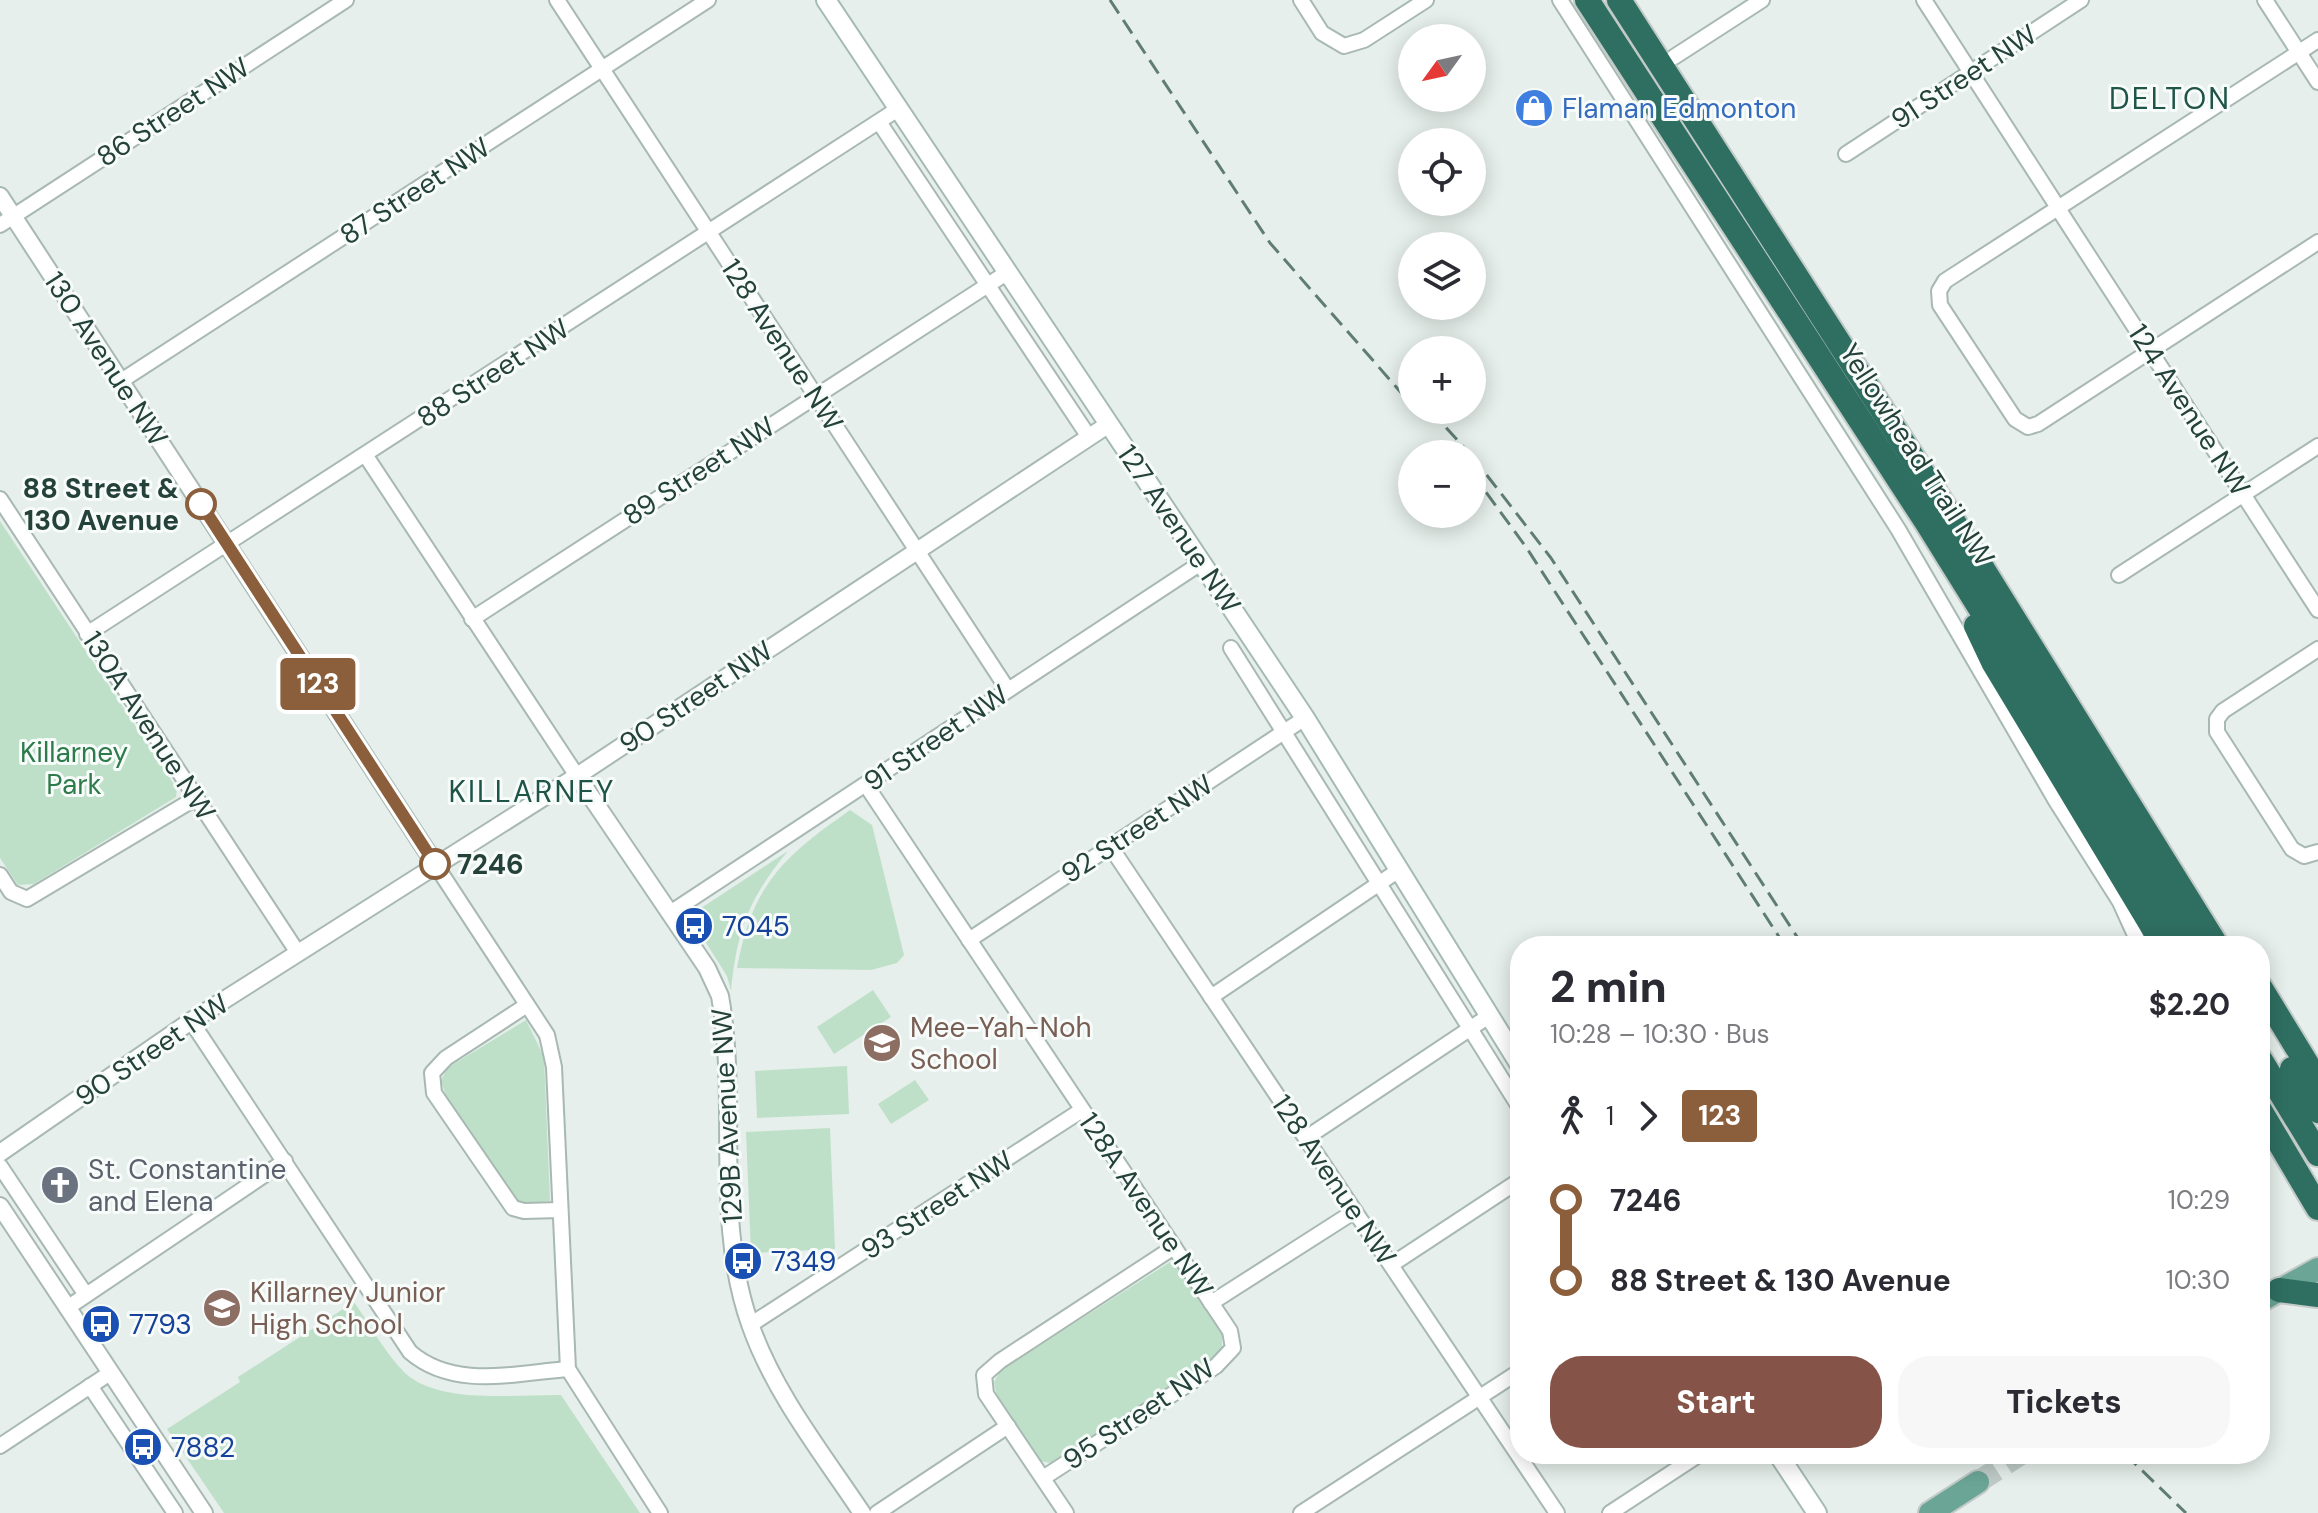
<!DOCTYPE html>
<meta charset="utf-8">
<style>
body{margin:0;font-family:"DM Sans",sans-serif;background:#f7f7f7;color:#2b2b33;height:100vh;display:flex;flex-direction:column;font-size:30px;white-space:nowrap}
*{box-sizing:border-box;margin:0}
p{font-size:26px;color:#7c7c81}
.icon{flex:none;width:44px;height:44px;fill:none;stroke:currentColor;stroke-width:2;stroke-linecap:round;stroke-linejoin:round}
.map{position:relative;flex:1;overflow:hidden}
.drawer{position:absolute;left:1510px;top:936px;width:760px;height:528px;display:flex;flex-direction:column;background:#fff;border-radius:32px;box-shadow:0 4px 20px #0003}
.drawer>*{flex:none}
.badge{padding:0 16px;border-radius:6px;font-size:28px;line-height:52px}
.needle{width:52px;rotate:237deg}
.controls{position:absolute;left:1398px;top:24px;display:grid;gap:16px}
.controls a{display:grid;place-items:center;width:88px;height:88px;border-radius:50%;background:#fff;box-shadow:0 4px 20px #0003;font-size:40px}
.map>.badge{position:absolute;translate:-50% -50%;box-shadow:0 0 0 4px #fff}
.legs{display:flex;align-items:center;gap:12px;height:88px;padding:0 40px;font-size:26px}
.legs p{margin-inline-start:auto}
.headline{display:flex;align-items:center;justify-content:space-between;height:136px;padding:0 40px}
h1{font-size:44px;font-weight:800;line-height:60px}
.action{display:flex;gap:16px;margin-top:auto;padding:16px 40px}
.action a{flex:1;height:92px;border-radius:32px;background:#855347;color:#fff;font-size:32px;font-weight:800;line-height:92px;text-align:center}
.action a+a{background:#f7f7f7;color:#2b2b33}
ul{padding:0 40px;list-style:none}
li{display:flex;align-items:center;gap:28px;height:80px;font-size:30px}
li i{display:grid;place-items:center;width:12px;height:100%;margin:0 10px;background:currentColor}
li i::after{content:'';width:20px;height:20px;margin:-10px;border:6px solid;border-radius:50%;background:#fff}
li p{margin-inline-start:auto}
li:first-child i{background:linear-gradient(#0000 50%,currentColor 0)}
li:last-child i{background:linear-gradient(currentColor 50%,#0000 0)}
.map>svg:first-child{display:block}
.green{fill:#bfe0c8}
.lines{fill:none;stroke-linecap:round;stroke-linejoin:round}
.primary-tunnel{stroke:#bfccc8;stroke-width:22;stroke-dasharray:22 11;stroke-linecap:butt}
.minor-casing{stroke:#a8b8b2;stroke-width:18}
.tertiary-casing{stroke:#a8b8b2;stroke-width:20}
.secondary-casing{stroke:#a4bbb3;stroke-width:22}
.primary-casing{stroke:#c2cac8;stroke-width:26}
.motorway-casing{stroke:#c2cac8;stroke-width:28}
.minor{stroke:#fff;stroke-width:14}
.tertiary{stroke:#fff;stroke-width:16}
.secondary{stroke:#fff;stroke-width:18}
.primary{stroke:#6aa596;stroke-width:22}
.motorway{stroke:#2f6f62;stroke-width:24}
.rail{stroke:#5f7d75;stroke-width:3;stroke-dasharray:16 8;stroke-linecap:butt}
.line-1-casing{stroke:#fff;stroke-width:18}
.line-1{stroke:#8b5e3c;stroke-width:12}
.stop-1-dot{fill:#fff;stroke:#8b5e3c;stroke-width:4}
.labels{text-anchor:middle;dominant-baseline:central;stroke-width:6;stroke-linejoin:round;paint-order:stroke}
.street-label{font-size:28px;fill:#24423a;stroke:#f7fbf9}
.shop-label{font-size:28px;fill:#366cbe;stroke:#f7fbf9;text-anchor:start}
.stop-label{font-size:28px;font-weight:bold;fill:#24423a;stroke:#f7fbf9;text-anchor:end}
.park-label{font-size:28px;fill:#2d7a4b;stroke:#f7fbf9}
.transit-label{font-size:28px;fill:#164399;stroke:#f7fbf9;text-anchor:start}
.education-label{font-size:28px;fill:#785e54;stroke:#f7fbf9;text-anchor:start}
.worship-label{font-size:28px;fill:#5b616d;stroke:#f7fbf9;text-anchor:start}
.neighbourhood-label{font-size:30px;letter-spacing:2px;fill:#1f5548;stroke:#f7fbf9}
</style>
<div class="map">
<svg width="2318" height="1513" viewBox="0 0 2318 1513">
<rect width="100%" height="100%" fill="#e6efeb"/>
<g class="green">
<path d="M 0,521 L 177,789 L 176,797 L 34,884 L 18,885 L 0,858 Z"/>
<path d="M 850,810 L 872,825 L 904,955 L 897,963 L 871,970 L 737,968 C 752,885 783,857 850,810 Z"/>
<path d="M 788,851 C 749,898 737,930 731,991 L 727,976 L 691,919 L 692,914 Z"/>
<path d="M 873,990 L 891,1017 L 834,1054 L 817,1027 Z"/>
<path d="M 526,1020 L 544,1057 L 550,1201 L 525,1204 L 517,1201 L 446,1096 L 441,1081 L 447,1068 Z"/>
<path d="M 847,1066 L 849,1114 L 757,1118 L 755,1071 Z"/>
<path d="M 915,1080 L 929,1100 L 891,1124 L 878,1104 Z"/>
<path d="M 830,1128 L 835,1249 L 751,1253 L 746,1132 Z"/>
<path d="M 1170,1262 L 1177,1265 L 1222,1333 L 1222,1348 L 1212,1359 L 1050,1463 L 1040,1461 L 997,1397 L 994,1382 L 1001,1370 Z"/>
<path d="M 354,1302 C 370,1325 385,1353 405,1373 C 440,1405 516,1394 561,1395 L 640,1513 L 224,1513 L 167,1429 L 240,1382 L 238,1377 Z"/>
</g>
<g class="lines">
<path class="primary-tunnel" d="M 1978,1482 L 2021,1454"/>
<g class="minor-casing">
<g id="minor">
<path d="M 557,0 L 1008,690"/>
<path d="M 1301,0 L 1322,33 L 1344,46 L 1364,40 L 1426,0"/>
<path d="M 1560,0 L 1898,529 L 2056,801 L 2120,902 L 2140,946"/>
<path d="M 1924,0 L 2057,206"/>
<path d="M 2265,0 L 2318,82"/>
<path d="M 2318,40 L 1945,281 L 1939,291 L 1940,305 L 2015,419 L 2028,427 L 2038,424 L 2318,242"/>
<path d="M 1674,57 L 1762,0"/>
<path d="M 879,122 L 1089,437"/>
<path d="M 1846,154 L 2081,0"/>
<path d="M 2059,210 L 2318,610"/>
<path d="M 0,225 L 346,0"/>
<path d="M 121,381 L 708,0"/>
<path d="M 366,456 L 577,776"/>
<path d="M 0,499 L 298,953"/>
<path d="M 2119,575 L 2318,446"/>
<path d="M 472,619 L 1008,272"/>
<path d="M 87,634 L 898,109"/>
<path d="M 1231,648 L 1520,1108"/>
<path d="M 2318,649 L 2223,711 L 2217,719 L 2217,732 L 2292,849 L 2304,856 L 2318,852"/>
<path d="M 866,785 L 1230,1331 L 1233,1348 L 1216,1366 L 1043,1478"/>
<path d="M 1110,846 L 1557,1513"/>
<path d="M 435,864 L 547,1035 L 554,1067 L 568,1369 L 660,1513"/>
<path d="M 0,875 L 11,892 L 27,899 L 196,798"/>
<path d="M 670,913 L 1201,563"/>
<path d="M 969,940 L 1305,718"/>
<path d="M 1211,997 L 1399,870"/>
<path d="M 527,1005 L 446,1058 L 432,1073 L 434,1093 L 513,1208 L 524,1211 L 560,1210"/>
<path d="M 191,1021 L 410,1352 C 454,1390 515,1373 568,1369"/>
<path d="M 1306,1138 L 1489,1016"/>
<path d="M 0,1166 L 86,1295"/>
<path d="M 1391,1265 L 1520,1180"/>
<path d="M 1211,1303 L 1355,1211"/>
<path d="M 67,1308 L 285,1161"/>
<path d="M 750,1325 L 1082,1110"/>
<path d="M 90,1386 L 175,1513"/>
<path d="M 0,1446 L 110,1373"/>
<path d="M 877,1513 L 1008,1426"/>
<path d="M 1066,1513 L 986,1394 L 984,1375 L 1000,1361 L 1174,1247"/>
<path d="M 1301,1513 L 1520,1371"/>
<path d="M 1610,1513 L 1700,1454"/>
</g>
</g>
<g class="tertiary-casing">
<g id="tertiary">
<path d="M 0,196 L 435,864"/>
<path d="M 577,776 L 707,968 L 720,996 C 739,1103 713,1220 750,1324 C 774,1393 822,1453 862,1513"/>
<path d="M 0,1153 L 191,1021 L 577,776 L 1109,424"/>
<path d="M 0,1206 L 204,1513"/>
</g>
</g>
<g class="secondary-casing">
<g id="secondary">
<path d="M 826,0 L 1305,718 L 1520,1065"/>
<path d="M 1778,1454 L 1817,1513"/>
</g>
</g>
<g class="primary-casing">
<g id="primary">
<path d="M 2260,1301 L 2318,1269"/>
<path d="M 1930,1513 L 1978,1482"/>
</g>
</g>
<g class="motorway-casing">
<g id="motorway">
<path d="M 1587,0 L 1927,523 L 2190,946"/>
<path d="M 1619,0 L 1945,508 L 2217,946"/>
<path d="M 1976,626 L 1993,662 L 2164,946"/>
<path d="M 2260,987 L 2318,1082"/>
<path d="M 2260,1059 L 2318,1154"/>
<path d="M 2292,1069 L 2318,1111"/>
<path d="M 2260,1110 L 2318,1208"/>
<path d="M 2279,1290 L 2318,1295"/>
</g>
</g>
<use href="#minor" class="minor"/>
<use href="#tertiary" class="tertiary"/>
<use href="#secondary" class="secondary"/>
<use href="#primary" class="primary"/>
<use href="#motorway" class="motorway"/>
<g class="rail">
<path d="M 1110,0 L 1270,243 L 1412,405"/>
<path d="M 1430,410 L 1470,454"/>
<path d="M 1472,456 L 1551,558 L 1803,946"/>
<path d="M 1472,473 L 1526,547 L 1785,946"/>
<path d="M 2125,1454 L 2186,1513"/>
</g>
</g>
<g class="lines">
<g class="line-1-casing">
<path id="line-1" d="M 201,504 L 435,864"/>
</g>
<use href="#line-1" class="line-1"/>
</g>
<defs>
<g id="shop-disc" transform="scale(2)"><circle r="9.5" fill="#3f7fe0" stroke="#f7fbf9"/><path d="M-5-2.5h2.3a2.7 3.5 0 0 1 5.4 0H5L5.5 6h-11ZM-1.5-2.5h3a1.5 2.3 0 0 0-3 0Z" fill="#fff"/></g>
<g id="bus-disc" transform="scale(2)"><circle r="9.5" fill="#1a4fb4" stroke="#f7fbf9"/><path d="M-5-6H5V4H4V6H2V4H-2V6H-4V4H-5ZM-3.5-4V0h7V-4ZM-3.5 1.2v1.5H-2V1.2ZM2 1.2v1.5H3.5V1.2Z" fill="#fff"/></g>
<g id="school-disc" transform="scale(2)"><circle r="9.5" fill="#8d6e63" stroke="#f7fbf9"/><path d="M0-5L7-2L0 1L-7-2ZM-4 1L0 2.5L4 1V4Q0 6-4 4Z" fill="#fff"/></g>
<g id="church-disc" transform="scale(2)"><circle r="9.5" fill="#6b7280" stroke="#f7fbf9"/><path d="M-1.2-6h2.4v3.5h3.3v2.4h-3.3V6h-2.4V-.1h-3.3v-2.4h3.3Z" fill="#fff"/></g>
</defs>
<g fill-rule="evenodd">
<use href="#shop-disc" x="1534" y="108"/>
<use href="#bus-disc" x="694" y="926"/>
<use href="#school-disc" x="882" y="1043"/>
<use href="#church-disc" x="60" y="1185"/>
<use href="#bus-disc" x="743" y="1261"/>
<use href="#school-disc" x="222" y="1308"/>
<use href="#bus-disc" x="101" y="1324"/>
<use href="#bus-disc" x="143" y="1447"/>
</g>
<g class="stop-1-dot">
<circle cx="201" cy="504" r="14"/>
<circle cx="435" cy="864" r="14"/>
</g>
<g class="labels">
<g class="street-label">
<text transform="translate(1964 77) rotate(-33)">91 Street NW</text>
<text transform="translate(173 112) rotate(-33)">86 Street NW</text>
<text transform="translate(415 191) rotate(-33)">87 Street NW</text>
<text transform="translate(782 345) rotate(57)">128 Avenue NW</text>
<text transform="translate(106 359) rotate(57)">130 Avenue NW</text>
<text transform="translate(493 373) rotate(-33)">88 Street NW</text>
<text transform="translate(2189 410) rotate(57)">124 Avenue NW</text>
<text transform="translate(1917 455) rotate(57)">Yellowhead Trail NW</text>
<text transform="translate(699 471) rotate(-33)">89 Street NW</text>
<text transform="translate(1179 529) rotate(56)">127 Avenue NW</text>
<text transform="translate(696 697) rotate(-34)">90 Street NW</text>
<text transform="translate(149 726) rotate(57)">130A Avenue NW</text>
<text transform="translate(936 738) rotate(-34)">91 Street NW</text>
<text transform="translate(1137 829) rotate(-33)">92 Street NW</text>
<text transform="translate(152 1050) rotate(-34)">90 Street NW</text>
<text transform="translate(727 1116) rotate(-93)">129B Avenue NW</text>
<text transform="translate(1334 1180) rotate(56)">128 Avenue NW</text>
<text transform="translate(937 1205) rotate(-33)">93 Street NW</text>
<text transform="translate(1146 1205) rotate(56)">128A Avenue NW</text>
<text transform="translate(1139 1414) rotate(-34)">95 Street NW</text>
</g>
<g class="shop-label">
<text x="1562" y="108">Flaman Edmonton</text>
</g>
<g class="stop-label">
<text x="179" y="488">88 Street &amp;<tspan x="179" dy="32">130 Avenue</tspan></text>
<text x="457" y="864" text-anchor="start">7246</text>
</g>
<g class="park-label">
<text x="74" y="752">Killarney<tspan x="74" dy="32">Park</tspan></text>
</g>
<g class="transit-label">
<text x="722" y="926">7045</text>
<text x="771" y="1261">7349</text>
<text x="129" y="1324">7793</text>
<text x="171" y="1447">7882</text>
</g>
<g class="education-label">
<text x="910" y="1027">Mee-Yah-Noh<tspan x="910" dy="32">School</tspan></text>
<text x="250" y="1292">Killarney Junior<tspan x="250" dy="32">High School</tspan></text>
</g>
<g class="worship-label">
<text x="88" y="1169">St. Constantine<tspan x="88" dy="32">and Elena</tspan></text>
</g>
<g class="neighbourhood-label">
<text x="2170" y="98">DELTON</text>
<text x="532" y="791">KILLARNEY</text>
</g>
</g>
</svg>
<div class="controls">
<a><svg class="needle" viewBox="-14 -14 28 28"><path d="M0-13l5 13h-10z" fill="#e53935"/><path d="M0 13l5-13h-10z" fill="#7c7c81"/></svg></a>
<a><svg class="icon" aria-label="locate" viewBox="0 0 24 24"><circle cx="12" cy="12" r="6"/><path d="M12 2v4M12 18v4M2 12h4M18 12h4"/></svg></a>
<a><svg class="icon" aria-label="layers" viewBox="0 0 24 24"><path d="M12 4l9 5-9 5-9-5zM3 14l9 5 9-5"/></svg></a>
<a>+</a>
<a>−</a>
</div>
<b class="badge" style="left:318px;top:684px;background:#8b5e3c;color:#fff">123</b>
<section class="drawer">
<div class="headline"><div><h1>2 min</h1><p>10:28 – 10:30 · Bus</p></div><b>$2.20</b></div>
<div class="legs"><svg class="icon" aria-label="walk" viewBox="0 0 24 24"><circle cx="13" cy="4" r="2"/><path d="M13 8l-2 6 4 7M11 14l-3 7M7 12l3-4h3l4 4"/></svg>1<svg class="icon" aria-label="forward" viewBox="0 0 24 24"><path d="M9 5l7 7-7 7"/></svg><b class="badge" style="background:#8b5e3c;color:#fff">123</b></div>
<ul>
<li><i style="color:#8b5e3c"></i><b>7246</b><p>10:29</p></li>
<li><i style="color:#8b5e3c"></i><b>88 Street &amp; 130 Avenue</b><p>10:30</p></li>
</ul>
<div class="action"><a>Start</a><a>Tickets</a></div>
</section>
</div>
